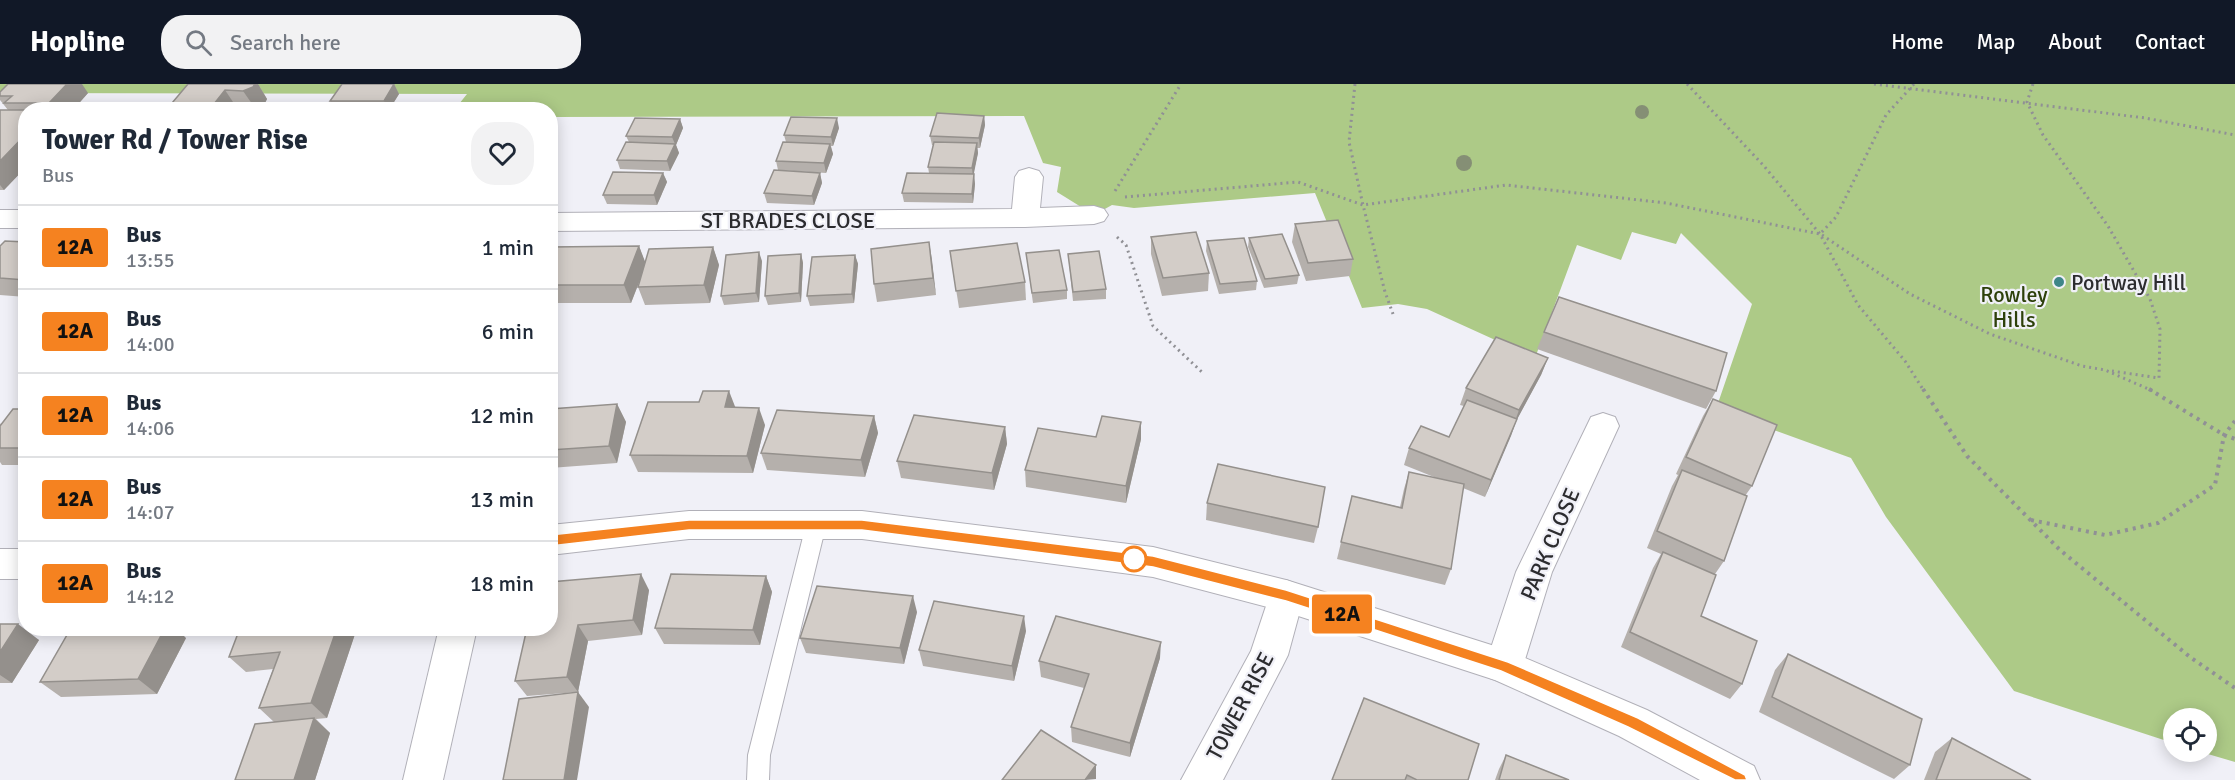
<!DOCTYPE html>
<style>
body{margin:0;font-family:Signika,sans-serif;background:#f2f2f3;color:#1f2937;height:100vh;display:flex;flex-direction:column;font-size:22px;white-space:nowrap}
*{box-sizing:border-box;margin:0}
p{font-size:20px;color:#747a83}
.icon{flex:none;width:33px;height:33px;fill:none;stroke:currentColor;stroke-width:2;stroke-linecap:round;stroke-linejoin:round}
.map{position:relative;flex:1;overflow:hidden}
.sheet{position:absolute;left:18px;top:18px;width:540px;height:534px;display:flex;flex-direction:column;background:#fff;border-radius:24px;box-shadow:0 3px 15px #0003}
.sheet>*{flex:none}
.badge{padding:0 12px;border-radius:4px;font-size:21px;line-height:39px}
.fabs{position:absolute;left:2163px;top:624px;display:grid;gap:12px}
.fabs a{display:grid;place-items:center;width:54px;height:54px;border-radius:50%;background:#fff;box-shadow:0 3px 15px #0003;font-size:30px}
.map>.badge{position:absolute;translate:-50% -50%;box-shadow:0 0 0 3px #fff}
.round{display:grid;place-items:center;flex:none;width:63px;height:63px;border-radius:24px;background:#f2f2f3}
.overview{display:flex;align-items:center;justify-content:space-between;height:102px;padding:0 24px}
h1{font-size:28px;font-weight:700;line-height:45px}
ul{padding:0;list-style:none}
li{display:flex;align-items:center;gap:18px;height:84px;padding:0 24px;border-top:2px solid #e0e1e3}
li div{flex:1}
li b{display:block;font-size:22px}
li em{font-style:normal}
li .badge{min-width:66px;font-weight:700;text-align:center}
header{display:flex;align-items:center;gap:36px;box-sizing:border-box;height:84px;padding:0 30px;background:#111827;color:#fff}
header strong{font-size:28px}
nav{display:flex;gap:33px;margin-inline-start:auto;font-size:21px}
.search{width:420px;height:54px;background:#f2f2f3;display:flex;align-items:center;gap:15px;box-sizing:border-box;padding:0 21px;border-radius:24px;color:#747a83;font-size:22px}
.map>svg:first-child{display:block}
.green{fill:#adca87}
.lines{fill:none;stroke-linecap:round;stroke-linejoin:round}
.service-casing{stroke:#b1b0b8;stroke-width:2}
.minor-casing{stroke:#b1b0b8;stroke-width:2}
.tertiary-casing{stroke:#b1b0b8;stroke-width:2}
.path-far1{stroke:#909095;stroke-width:3;stroke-dasharray:2 4;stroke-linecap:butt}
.path{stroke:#909095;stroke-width:4;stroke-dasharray:3 5;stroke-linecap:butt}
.service{fill:#fff;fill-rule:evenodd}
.minor{fill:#fff;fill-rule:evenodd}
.tertiary{fill:#fff;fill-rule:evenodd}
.tree{fill:#858f75}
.wall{fill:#b5b0ac}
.shaded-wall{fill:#94908c}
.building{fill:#d3cdc8;stroke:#94908c;stroke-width:1.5}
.line{fill:#f58220;stroke:#fff;stroke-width:1.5}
.poi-dot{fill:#3e8688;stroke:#f0f0f7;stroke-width:2}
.stop-dot{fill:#fff;stroke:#f58220;stroke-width:3}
.labels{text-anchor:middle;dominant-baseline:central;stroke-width:4.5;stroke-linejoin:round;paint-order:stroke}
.street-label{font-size:22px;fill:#2c2c2f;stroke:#f0f0f7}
.poi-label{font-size:22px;fill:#2c2c2f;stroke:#f0f0f7;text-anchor:start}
.park-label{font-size:22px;fill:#2d400a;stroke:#f0f0f7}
</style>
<header>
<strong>Hopline</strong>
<div class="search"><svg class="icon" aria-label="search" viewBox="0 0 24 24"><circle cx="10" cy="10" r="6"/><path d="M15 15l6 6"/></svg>Search here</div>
<nav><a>Home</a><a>Map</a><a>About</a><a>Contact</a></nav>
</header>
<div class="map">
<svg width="2235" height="696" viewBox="0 0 2235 696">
<rect width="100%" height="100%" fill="#f0f0f7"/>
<path class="green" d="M 0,0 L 2235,0 L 2235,678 L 2201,668 L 2206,668 L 2206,634 L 2174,634 L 2173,659 L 2014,607 L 1886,433 L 1851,374 L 1716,325 L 1752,220 L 1681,149 L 1676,160 L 1632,148 L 1621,176 L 1577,161 L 1535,274 L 1427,225 L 1398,220 L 1362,224 L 1315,109 L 1134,124 L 1112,121 L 1094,131 L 1057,108 L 1061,83 L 1043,79 L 1024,32 L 551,33 L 550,26 L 455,25 L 467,10 L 0,9 Z"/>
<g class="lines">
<g class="service-casing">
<g id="service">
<path d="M 159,19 L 164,20 L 166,23 L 164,26 L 150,26 L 154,20 Z"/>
<path d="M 816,433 L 823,435 L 826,441 L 770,671 L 769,696 L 747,696 L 748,671 L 806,441 L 809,435 Z"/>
</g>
</g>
<g class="minor-casing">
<g id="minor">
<path d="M 1029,84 L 1039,87 L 1043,93 L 1040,124 L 1094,122 L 1104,125 L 1108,131 L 1104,137 L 1094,140 L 1025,143 L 550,147 L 550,129 L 1012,125 L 1015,93 L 1019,87 Z"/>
<rect x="0" y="126" width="26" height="18"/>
<path d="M 1603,329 L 1615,333 L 1619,342 L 1552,488 L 1523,582 L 1518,594 L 1504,599 L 1490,594 L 1485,582 L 1516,488 L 1591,333 Z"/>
<path d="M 1286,496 L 1299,501 L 1304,512 L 1288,571 L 1282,583 L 1223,696 L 1181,696 L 1251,567 L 1273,501 Z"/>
<path d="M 439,544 L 477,544 L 443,696 L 403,696 Z"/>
</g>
</g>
<g class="tertiary-casing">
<g id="tertiary">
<path d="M 689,427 L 862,427 L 1153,463 L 1286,496 L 1504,565 L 1647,626 L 1754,682 L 1760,696 L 1700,696 L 1619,652 L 1495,596 L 1286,528 L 1153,493 L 862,455 L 689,455 L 550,471 L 550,441 Z"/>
<rect x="0" y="465" width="26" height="30"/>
</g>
</g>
<g class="path-far1">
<path d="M 1355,0 L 1349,58 L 1363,121 L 1506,101 L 1666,119 L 1820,150 L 1836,133 L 1886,31 L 1914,0"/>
<path d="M 1687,0 L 1764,82 L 1820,150 L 1858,221 L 1905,277 L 1924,307"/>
<path d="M 1874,0 L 2145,34 L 2235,51"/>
<path d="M 2033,0 L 2027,18 L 2043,51 L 2108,142 L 2150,215 L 2160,245 L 2159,294 L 2112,287"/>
<path d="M 1115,107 L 1181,0"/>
<path d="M 1125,113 L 1298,98 L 1363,121 L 1385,208 L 1393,230"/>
<path d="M 1822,151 L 1910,210 L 1990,250 L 2082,282 L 2105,286 L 2153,307"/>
<path d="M 1117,153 L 1126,161 L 1153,242 L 1204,290"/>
</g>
<g class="path">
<path d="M 1923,305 L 1967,372 L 2060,466 L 2190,573 L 2235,604"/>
<path d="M 2149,305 L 2224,351 L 2235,355"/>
<path d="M 2031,436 L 2105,451 L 2158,439 L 2215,401 L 2224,351 L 2235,337"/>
</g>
<use href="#service" class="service"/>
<use href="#minor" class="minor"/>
<use href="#tertiary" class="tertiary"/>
</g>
<g class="tree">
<circle cx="1642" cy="28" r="7"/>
<circle cx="1464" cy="79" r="8"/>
</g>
<g class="wall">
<path d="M 188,0 L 258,0 L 267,15 L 264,21 L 255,24 L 237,24 L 235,26 L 177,26 L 172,19 Z"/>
<path d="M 394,0 L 399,10 L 389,26 L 331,26 L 333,22 L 330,17 Z"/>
<path d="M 0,8 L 88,9 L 73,26 L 26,26 L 26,83 L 4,106 L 0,106 L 0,26 L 8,26 L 0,16 Z"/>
<path d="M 984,32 L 985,41 L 980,64 L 977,64 L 978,69 L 973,90 L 975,100 L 973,119 L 904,118 L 902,109 L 929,89 L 928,83 L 933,61 L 932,61 L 930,52 Z"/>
<path d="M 680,35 L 683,44 L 676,61 L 679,69 L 670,87 L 620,85 L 617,76 L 629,58 L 626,52 Z"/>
<path d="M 839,44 L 833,62 L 831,62 L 833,70 L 826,89 L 778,86 L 776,77 L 786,58 L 784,51 Z"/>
<path d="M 663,89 L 667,98 L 657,121 L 607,120 L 603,111 Z"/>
<path d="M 820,89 L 822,99 L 814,121 L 767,119 L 764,109 Z"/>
<path d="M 1295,140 L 1353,175 L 1350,192 L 1306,197 L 1292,158 Z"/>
<path d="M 1151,153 L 1209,189 L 1208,207 L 1162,212 L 1151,170 Z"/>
<path d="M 1249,154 L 1299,191 L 1297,200 L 1264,204 L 1248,163 Z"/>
<path d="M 1207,157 L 1257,197 L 1256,206 L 1219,210 L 1206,167 Z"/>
<path d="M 26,158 L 26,213 L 0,211 L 0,194 Z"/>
<path d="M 929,158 L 936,211 L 877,218 L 874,200 Z"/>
<path d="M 639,162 L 645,179 L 713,163 L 719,181 L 710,219 L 645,221 L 638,203 L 642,191 L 631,219 L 550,219 L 550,163 Z"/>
<path d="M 950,167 L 1025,198 L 1026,216 L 959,224 Z"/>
<path d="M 1026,169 L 1067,206 L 1067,215 L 1033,219 Z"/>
<path d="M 801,170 L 803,179 L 801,218 L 768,221 L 765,212 Z"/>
<path d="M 1068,170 L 1106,205 L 1106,215 L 1073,217 Z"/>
<path d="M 855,171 L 858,180 L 854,219 L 810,222 L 807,212 Z"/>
<path d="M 762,177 L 759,218 L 724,221 L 721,212 Z"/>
<path d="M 1544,248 L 1716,307 L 1706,325 L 1537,265 Z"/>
<path d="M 1548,274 L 1541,291 L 1517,335 L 1485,413 L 1463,404 L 1451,485 L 1445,501 L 1337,475 L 1352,412 L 1400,423 L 1404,405 L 1409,388 L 1439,395 L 1404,381 L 1409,364 L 1449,353 L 1464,322 L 1460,321 L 1466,304 Z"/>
<path d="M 1713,315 L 1752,402 L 1745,412 L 1724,477 L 1715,490 L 1701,532 L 1742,600 L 1730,615 L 1621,563 L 1653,484 L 1661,470 L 1647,464 L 1672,402 L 1678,391 L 1676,390 L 1703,332 Z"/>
<path d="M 617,320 L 626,338 L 617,379 L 550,384 L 550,325 Z"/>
<path d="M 735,323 L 765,341 L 753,389 L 638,388 L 630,371 Z"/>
<path d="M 26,325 L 26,381 L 2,381 L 0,378 L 0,339 L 1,341 Z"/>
<path d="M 874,332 L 878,349 L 865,393 L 767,386 L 761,369 Z"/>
<path d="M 1005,343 L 1007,360 L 994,406 L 901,394 L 897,377 Z"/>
<path d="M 1096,353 L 1141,355 L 1126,419 L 1026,403 L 1025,386 Z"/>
<path d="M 1207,419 L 1318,443 L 1314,459 L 1206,436 Z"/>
<path d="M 766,492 L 772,508 L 760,561 L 664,560 L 655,544 Z"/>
<path d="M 649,506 L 642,551 L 588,557 L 578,608 L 527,612 L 515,597 L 527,544 Z"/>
<path d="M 917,528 L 904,580 L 806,569 L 800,554 Z"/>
<path d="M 0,540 L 39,556 L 12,599 L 0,599 Z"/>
<path d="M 357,544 L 327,634 L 316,635 L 330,649 L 315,696 L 235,696 L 274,638 L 259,624 L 273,585 L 246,588 L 229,573 Z"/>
<path d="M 1026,547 L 1014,597 L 923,582 L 919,566 Z"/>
<path d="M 186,554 L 157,610 L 61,613 L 40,598 Z"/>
<path d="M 1788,570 L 1910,681 L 1894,695 L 1759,628 L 1775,586 Z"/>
<path d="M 1160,574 L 1130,673 L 1072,658 L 1071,643 L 1084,604 L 1041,593 L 1039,577 Z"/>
<path d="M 1364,614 L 1468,696 L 1332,696 Z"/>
<path d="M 1952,654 L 2031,696 L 1924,696 L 1935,668 Z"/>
<path d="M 1506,671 L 1569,696 L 1495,696 L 1499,685 Z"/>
</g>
<g class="shaded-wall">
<path d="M 67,0 L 82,0 L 88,9 L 73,26 L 54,26 L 49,19 Z"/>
<path d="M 255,0 L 258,0 L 267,15 L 264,21 L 255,24 L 243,7 Z"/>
<path d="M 394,0 L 399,10 L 389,26 L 388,26 L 384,17 Z"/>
<path d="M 225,6 L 237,24 L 235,26 L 218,26 L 214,20 Z"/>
<path d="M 984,32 L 985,41 L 980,64 L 979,54 Z"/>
<path d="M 837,34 L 839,44 L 833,62 L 831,53 Z"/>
<path d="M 680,35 L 683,44 L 676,61 L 679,69 L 670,87 L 667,77 L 675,60 L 672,53 Z"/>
<path d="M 26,50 L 26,83 L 4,106 L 0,101 L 0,77 Z"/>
<path d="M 977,59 L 978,69 L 973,94 L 972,84 Z"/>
<path d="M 830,60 L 833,70 L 826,89 L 824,79 Z"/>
<path d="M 663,89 L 667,98 L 657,121 L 654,111 Z"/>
<path d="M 820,89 L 822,99 L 814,121 L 812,112 Z"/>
<path d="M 974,90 L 975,100 L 973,119 L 972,110 Z"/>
<path d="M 929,158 L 932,176 L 936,211 L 933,194 Z"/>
<path d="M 639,162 L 646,180 L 631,219 L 624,201 Z"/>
<path d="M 713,163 L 719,181 L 710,219 L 704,201 Z"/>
<path d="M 759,168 L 762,177 L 759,218 L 756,209 Z"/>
<path d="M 801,170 L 803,179 L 801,218 L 799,209 Z"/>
<path d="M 855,171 L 858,180 L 854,219 L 852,210 Z"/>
<path d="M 1548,274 L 1541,291 L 1513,343 L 1519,326 Z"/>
<path d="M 729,307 L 736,325 L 725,323 Z"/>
<path d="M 617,320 L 626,338 L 617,379 L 609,362 Z"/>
<path d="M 759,324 L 765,341 L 753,389 L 747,372 Z"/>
<path d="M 874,332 L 878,349 L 865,393 L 861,376 Z"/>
<path d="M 1517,335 L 1511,352 L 1485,413 L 1491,396 Z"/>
<path d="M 1141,338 L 1141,355 L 1126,419 L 1126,402 Z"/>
<path d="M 1005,343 L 1007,360 L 994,406 L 992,389 Z"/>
<path d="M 641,490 L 649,506 L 642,551 L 633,536 Z"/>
<path d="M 766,492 L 772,508 L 760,561 L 753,546 Z"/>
<path d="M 913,512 L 917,528 L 904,580 L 900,564 Z"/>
<path d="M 1024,532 L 1026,547 L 1014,597 L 1012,582 Z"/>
<path d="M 18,540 L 39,556 L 12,599 L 0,591 L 0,568 Z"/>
<path d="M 578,541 L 588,557 L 578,608 L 567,593 Z"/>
<path d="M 165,544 L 176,544 L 186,554 L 157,610 L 138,595 Z"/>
<path d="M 337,544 L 357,544 L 327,634 L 311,619 Z"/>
<path d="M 1161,558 L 1160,574 L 1130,673 L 1130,659 Z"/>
<path d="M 578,608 L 589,623 L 577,696 L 564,696 Z"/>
<path d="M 314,634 L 330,649 L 315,696 L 294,696 Z"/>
<path d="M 1096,681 L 1096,695 L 1085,696 Z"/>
</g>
<g class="building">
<path d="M 8,0 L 67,0 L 49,19 L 4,19 L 12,12 L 0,12 L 0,8 Z"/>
<path d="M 188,0 L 255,0 L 253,3 L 243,7 L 225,6 L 214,20 L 172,19 Z"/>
<path d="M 342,0 L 394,0 L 384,17 L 330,17 Z"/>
<path d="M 333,22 L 382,23 L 380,26 L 331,26 Z"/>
<path d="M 0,26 L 26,26 L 26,50 L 0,77 Z"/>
<path d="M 937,29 L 984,32 L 979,54 L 930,52 Z"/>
<path d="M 791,33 L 837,34 L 831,53 L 784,51 Z"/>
<path d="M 635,34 L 680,35 L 672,53 L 626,52 Z"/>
<path d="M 626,58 L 675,60 L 667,77 L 617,76 Z"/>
<path d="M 783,58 L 830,60 L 824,79 L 776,77 Z"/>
<path d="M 934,58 L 977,59 L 972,84 L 928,83 Z"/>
<path d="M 774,86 L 820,89 L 812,112 L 764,109 Z"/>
<path d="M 613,88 L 663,89 L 654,111 L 603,111 Z"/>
<path d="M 907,89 L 974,90 L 972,110 L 902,109 Z"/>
<path d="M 1338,136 L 1353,175 L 1308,179 L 1295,140 Z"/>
<path d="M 1196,148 L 1209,189 L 1163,194 L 1151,153 Z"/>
<path d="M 1282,150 L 1299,191 L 1265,195 L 1249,154 Z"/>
<path d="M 1244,154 L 1257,197 L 1220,200 L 1207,157 Z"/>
<path d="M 5,157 L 26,158 L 25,196 L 0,194 L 0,162 Z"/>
<path d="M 929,158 L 933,194 L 874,200 L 871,165 Z"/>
<path d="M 1017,159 L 1025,198 L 956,207 L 950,167 Z"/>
<path d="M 639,162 L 624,201 L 550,201 L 550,163 Z"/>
<path d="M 713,163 L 704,201 L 638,203 L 649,165 Z"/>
<path d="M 1059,166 L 1067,206 L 1032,209 L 1026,169 Z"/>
<path d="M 1099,167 L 1106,205 L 1073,208 L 1068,170 Z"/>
<path d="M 759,168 L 756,209 L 721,212 L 726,171 Z"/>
<path d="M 801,170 L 799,209 L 765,212 L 768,172 Z"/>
<path d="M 855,171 L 852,210 L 807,212 L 812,173 Z"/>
<path d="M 1559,213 L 1727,269 L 1716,307 L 1544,248 Z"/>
<path d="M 1496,253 L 1548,274 L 1519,326 L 1466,304 Z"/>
<path d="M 703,307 L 729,307 L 725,323 L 759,324 L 747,372 L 630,371 L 648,318 L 699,318 Z"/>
<path d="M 1713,315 L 1777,341 L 1752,402 L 1686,373 Z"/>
<path d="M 1467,316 L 1517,335 L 1491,396 L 1409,364 L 1421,342 L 1449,353 Z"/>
<path d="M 617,320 L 609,362 L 550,366 L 550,325 Z"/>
<path d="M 13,325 L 26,325 L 26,364 L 0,364 L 0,342 Z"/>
<path d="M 777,326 L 874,332 L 861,376 L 761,369 Z"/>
<path d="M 914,331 L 1005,343 L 992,389 L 897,377 Z"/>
<path d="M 1102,332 L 1141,338 L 1126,402 L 1025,386 L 1038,344 L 1096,353 Z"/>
<path d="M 1218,380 L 1325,403 L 1318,443 L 1207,419 Z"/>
<path d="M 1682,386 L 1747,412 L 1724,477 L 1657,447 Z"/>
<path d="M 1409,388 L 1464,400 L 1451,485 L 1341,458 L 1352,412 L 1402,424 Z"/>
<path d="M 1663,468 L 1716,491 L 1701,532 L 1757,557 L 1742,600 L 1630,548 Z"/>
<path d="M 641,490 L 633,536 L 578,541 L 567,593 L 515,597 L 527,544 L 550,544 L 550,498 Z"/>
<path d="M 671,490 L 766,492 L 753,546 L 655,544 Z"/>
<path d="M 817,502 L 913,512 L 900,564 L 800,554 Z"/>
<path d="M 934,517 L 1024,532 L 1012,582 L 919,566 Z"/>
<path d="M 1056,532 L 1161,558 L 1130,659 L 1071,643 L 1089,590 L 1039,577 Z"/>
<path d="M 0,540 L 18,540 L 0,568 Z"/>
<path d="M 71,544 L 165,544 L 138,595 L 40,598 Z"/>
<path d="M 240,544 L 337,544 L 311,619 L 259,624 L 280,568 L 229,573 Z"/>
<path d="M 1788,570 L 1922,635 L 1910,681 L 1772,613 Z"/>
<path d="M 578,608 L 564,696 L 503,696 L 519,615 Z"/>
<path d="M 1364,614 L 1479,660 L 1468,696 L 1417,696 L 1407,691 L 1405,696 L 1332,696 Z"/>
<path d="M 314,634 L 294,696 L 235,696 L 255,640 Z"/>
<path d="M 1041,646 L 1096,681 L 1085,696 L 1002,696 Z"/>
<path d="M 1952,654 L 2031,696 L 1936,696 Z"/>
<path d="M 1506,671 L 1569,696 L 1499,696 Z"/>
</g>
<path class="line" d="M 689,436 L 862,436 L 1153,472 L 1286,506 L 1508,578 L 1638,634 L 1745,691 L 1747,696 L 1735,696 L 1628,643 L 1501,587 L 1286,517 L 1153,483 L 862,446 L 689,446 L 550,462 L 544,456 L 550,451 Z"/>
<circle class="poi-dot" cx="2059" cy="198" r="6"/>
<circle class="stop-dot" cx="1134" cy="475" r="12"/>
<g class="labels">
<g class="street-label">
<text x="788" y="136">ST BRADES CLOSE</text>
<text transform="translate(1550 460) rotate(-67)">PARK CLOSE</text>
<text transform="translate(1240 622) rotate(-62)">TOWER RISE</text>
</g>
<g class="poi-label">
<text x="2071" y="198">Portway Hill</text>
</g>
<g class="park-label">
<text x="2014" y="210">Rowley<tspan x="2014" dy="25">Hills</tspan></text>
</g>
</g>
</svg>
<div class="fabs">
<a><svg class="icon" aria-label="locate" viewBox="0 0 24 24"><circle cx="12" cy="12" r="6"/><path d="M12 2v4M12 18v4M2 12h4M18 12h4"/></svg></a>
</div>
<b class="badge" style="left:1342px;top:530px;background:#f58220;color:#111">12A</b>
<section class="sheet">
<div class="overview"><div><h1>Tower Rd / Tower Rise</h1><p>Bus</p></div><a class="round"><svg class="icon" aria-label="heart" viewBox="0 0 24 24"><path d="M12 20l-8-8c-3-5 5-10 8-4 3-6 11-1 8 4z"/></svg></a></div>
<ul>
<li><span class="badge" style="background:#f58220;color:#111">12A</span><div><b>Bus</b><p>13:55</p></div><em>1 min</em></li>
<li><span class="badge" style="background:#f58220;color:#111">12A</span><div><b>Bus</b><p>14:00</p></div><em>6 min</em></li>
<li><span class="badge" style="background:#f58220;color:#111">12A</span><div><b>Bus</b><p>14:06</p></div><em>12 min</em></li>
<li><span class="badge" style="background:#f58220;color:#111">12A</span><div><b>Bus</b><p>14:07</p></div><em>13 min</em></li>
<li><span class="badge" style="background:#f58220;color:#111">12A</span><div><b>Bus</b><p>14:12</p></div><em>18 min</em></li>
</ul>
</section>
</div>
